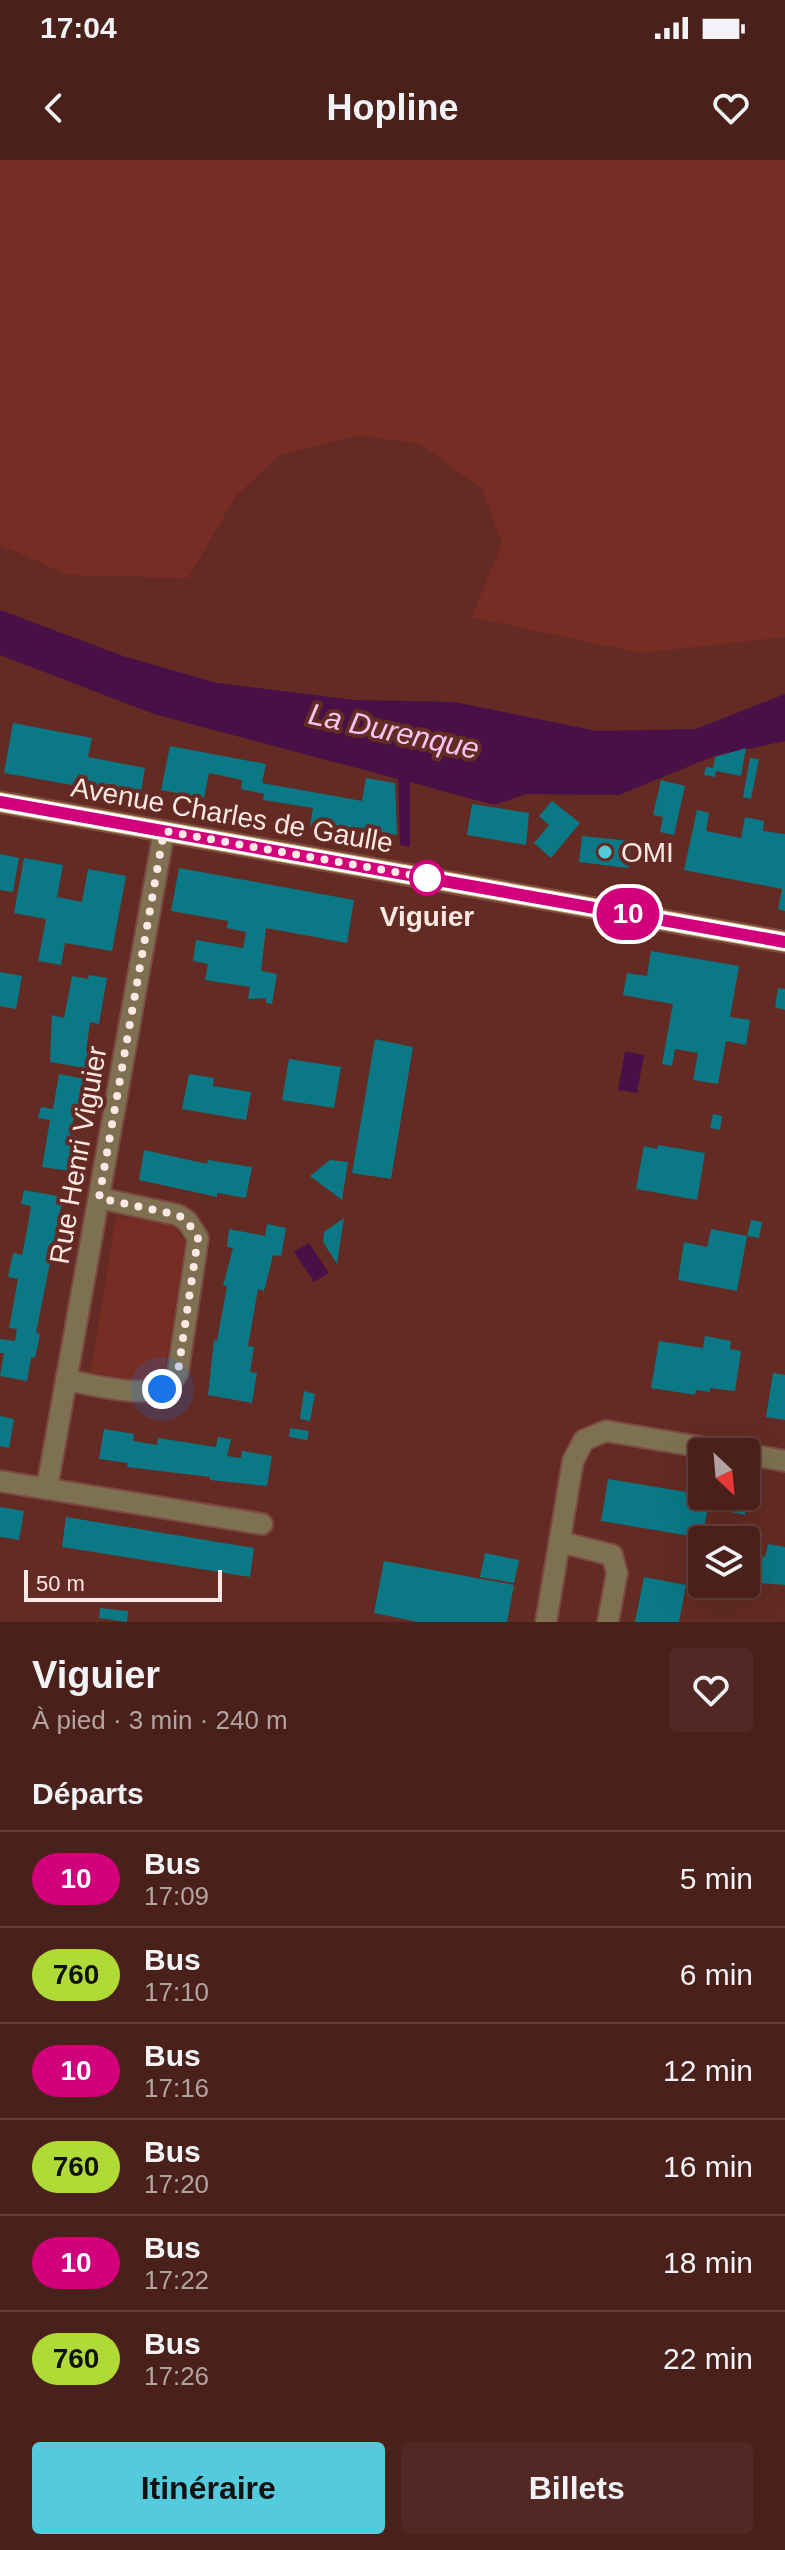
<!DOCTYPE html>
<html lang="fr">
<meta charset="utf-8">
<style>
body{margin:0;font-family:Arial,sans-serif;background:#512823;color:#f1f3f6;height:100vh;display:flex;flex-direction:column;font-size:30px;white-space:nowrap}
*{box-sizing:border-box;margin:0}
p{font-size:26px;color:#b2a3a2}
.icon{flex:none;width:44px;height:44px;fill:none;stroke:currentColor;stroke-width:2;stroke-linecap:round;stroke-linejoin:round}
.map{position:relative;height:1462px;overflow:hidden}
.details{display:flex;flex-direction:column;background:#4a201a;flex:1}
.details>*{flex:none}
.badge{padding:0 16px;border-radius:26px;font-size:28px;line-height:52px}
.needle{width:52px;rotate:154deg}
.tools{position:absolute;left:688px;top:1278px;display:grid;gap:16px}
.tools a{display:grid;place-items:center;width:72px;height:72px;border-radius:8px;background:#4a201a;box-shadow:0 8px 32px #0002,0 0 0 2px #613e39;font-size:40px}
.scale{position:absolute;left:24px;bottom:20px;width:198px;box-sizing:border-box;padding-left:8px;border:4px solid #fee8e4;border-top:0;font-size:22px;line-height:28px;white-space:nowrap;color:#fee8e4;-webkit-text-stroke:6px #632b23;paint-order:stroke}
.you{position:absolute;width:40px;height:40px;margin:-20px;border:6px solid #fff;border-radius:50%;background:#1a73e8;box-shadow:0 0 0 12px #1a73e833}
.map>.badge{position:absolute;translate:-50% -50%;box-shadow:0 0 0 4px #fff}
h2{padding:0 32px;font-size:30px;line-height:72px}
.round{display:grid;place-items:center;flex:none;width:84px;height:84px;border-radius:8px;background:#512823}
.head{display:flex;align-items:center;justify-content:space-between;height:136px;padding:0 32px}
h1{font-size:38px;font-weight:800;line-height:60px}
.action{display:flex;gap:16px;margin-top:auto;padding:16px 32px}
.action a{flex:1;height:92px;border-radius:8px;background:#54cadd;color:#111;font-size:32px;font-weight:800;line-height:92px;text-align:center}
.action a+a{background:#512823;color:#f1f3f6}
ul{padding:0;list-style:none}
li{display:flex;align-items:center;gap:24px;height:96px;padding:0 32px;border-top:2px solid #613e39}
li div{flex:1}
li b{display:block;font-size:30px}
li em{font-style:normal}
li .badge{min-width:88px;font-weight:700;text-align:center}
.status{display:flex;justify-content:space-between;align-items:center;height:56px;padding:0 40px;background:#4a201a;direction:ltr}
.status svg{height:22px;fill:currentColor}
header{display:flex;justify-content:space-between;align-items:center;height:104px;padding:0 32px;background:#4a201a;font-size:36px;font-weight:800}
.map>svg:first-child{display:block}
.green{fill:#782d24}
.water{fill:#491047}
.building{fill:#0b7886}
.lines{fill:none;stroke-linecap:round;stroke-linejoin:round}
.street-casing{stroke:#7c4942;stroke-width:24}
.primary-casing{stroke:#7c4942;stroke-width:24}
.street{stroke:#7e7151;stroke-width:20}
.primary{stroke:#bca25d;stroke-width:20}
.line-casing{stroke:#fff;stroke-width:18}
.line{stroke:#d3007b;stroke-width:12}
.walk{stroke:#fee8e4;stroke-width:8;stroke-dasharray:0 14.4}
.poi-dot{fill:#54cadd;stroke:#632b23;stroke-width:3}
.stop-dot{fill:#fff;stroke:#d3007b;stroke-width:4}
.labels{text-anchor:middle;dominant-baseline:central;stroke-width:8;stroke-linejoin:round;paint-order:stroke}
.street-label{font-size:28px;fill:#fee8e4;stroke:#632b23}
.poi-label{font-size:28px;fill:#fee8e4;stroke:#632b23;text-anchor:start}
.stop-label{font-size:28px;font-weight:bold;fill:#fee8e4;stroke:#632b23}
.water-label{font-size:30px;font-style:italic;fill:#f9c5f4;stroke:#632b23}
</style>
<div class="status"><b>17:04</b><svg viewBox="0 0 49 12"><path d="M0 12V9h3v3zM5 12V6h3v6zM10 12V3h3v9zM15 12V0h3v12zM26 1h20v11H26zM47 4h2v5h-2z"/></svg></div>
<header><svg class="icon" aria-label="back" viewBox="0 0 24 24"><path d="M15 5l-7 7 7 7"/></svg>Hopline<svg class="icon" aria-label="heart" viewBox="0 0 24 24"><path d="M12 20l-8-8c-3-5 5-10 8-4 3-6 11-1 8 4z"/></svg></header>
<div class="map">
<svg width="785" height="1462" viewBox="0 0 785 1462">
<rect width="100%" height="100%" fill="#632b23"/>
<g class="green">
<path d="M 0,0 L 785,0 L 785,477 L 640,493 L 472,457 L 502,383 L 482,329 L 420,284 L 358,275 L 279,295 L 236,336 L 188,418 L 69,415 L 0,385 Z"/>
<path d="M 116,1056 L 172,1064 L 185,1083 L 165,1208 L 149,1222 L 91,1212 Z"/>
</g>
<g class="water">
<path d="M 0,450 L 123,496 L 217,523 L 355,540 L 454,542 L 597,571 L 696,569 L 785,534 L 785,581 L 714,596 L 619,635 L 527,634 L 494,645 L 410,622 L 410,687 L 400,685 L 398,619 L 154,554 L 0,495 Z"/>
<path d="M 625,891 L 644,895 L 637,933 L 618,930 Z"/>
<path d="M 309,1083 L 329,1113 L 314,1122 L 294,1092 Z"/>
</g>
<g class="building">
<path d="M 13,563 L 92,578 L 88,597 L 145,608 L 140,637 L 4,613 Z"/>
<path d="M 170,586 L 266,604 L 262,623 L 362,641 L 366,618 L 395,623 L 397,675 L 357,667 L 355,675 L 310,667 L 313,648 L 263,640 L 264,634 L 241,629 L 242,620 L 209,613 L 204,638 L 161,630 Z"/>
<path d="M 746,588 L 741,616 L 716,611 L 715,617 L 704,615 L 706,607 L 713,608 L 715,597 Z"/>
<path d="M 750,598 L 759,599 L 751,639 L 743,637 Z"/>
<path d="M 661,620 L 685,626 L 674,675 L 660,672 L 663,657 L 653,655 Z"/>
<path d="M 552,641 L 580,663 L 551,698 L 534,683 L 549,665 L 539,656 Z"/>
<path d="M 472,644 L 529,653 L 526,685 L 467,675 Z"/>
<path d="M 697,650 L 709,653 L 706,671 L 741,678 L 745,657 L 764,661 L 763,671 L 785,674 L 785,751 L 778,749 L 782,729 L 684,710 Z"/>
<path d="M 582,676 L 631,681 L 628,708 L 579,702 Z"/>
<path d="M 0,694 L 19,698 L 13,732 L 0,730 Z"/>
<path d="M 24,698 L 63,705 L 57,737 L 82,742 L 88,709 L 126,716 L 112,791 L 65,783 L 61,805 L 38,801 L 46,759 L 14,753 Z"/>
<path d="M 179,708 L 354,740 L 347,783 L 266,768 L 261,811 L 277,814 L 272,844 L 266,843 L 266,838 L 248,839 L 250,827 L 205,820 L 208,804 L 193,801 L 196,780 L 243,788 L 246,772 L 227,768 L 228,761 L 171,751 Z"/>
<path d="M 651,791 L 739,806 L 730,857 L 750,860 L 746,885 L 726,881 L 718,924 L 693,920 L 698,893 L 675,889 L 672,906 L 662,904 L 673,844 L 623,835 L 627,813 L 647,816 Z"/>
<path d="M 0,812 L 22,816 L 16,849 L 0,846 Z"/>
<path d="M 89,815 L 107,818 L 99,864 L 90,862 L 86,891 L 91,893 L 89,909 L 50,902 L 52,855 L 64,858 L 72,816 L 88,819 Z"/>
<path d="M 778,828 L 785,829 L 785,850 L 775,847 Z"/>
<path d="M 375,879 L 413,887 L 391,1019 L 352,1013 Z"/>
<path d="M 289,899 L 341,907 L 334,948 L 282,940 Z"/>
<path d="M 59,914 L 85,919 L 79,953 L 75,952 L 70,975 L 75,976 L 69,1011 L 42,1007 L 50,960 L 38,958 L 41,947 L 53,949 Z"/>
<path d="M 189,914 L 214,918 L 213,926 L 251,932 L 246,960 L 182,949 Z"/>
<path d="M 713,954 L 722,956 L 720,970 L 710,968 Z"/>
<path d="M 658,985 L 705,993 L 697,1040 L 636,1029 L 644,986 L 657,989 Z"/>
<path d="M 144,990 L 207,1004 L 208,1000 L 252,1007 L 246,1038 L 217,1033 L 217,1037 L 139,1020 Z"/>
<path d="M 330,1000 L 348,1002 L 342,1040 L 310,1016 Z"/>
<path d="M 24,1030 L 63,1037 L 36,1173 L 40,1174 L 35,1198 L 31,1197 L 27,1221 L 0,1216 L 4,1193 L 0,1193 L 0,1179 L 15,1181 L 17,1169 L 9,1168 L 18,1119 L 8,1117 L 13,1093 L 22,1095 L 27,1070 L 31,1046 L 21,1044 Z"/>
<path d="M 344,1058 L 337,1104 L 323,1082 L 324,1072 Z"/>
<path d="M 751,1060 L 762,1062 L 759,1078 L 747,1076 L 737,1131 L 678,1120 L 684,1082 L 707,1087 L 711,1069 L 747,1076 Z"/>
<path d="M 267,1064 L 286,1068 L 281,1096 L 273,1095 L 264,1131 L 258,1129 L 248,1186 L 254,1187 L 250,1212 L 257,1213 L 252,1243 L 208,1235 L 214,1180 L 217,1181 L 227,1126 L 223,1126 L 233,1088 L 227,1087 L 229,1069 L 265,1076 Z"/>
<path d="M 705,1176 L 731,1181 L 730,1189 L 741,1191 L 735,1231 L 710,1228 L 710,1232 L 696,1230 L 695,1235 L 651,1228 L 659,1181 L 703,1188 Z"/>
<path d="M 773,1213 L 785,1215 L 785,1260 L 766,1257 Z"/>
<path d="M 304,1231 L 315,1234 L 310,1261 L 300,1259 Z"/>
<path d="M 0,1256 L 14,1259 L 9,1288 L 0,1286 Z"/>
<path d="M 290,1268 L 309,1271 L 307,1280 L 289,1277 Z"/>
<path d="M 104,1269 L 134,1274 L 133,1281 L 157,1285 L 158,1278 L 216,1287 L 218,1277 L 231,1279 L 227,1296 L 241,1298 L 242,1291 L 272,1296 L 267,1326 L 210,1320 L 210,1317 L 127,1307 L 128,1303 L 99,1299 Z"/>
<path d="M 608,1319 L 710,1336 L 702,1378 L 601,1361 Z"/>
<path d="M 734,1336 L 747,1339 L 745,1355 L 731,1352 Z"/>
<path d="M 0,1347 L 24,1351 L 19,1380 L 0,1377 Z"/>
<path d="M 66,1357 L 254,1388 L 250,1417 L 62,1387 Z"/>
<path d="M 768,1384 L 785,1387 L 785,1425 L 746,1422 L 746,1393 L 765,1397 Z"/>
<path d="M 485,1393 L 519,1400 L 514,1423 L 480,1417 Z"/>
<path d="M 384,1401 L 514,1425 L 507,1462 L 418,1462 L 374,1453 Z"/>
<path d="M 644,1417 L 686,1425 L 679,1462 L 635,1462 Z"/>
<path d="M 100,1448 L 128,1451 L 127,1462 L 99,1458 Z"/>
</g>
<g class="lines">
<g class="street-casing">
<g id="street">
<path d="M 66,1220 C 98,1225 161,1246 178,1212 L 198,1078 L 187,1061 L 178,1055 L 99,1038"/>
<path d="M 746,1294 L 785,1301"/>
<path d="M 0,1321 L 262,1364"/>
<path d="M 47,1328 L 164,671"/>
<path d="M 560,1382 L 612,1395 L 617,1413 L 608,1462"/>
<path d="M 546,1462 L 573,1301 L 584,1280 L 606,1271 L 731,1292"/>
</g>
</g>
<g class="primary-casing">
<path id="primary" d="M 0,642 L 785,782"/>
</g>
<use href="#street" class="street"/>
<use href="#primary" class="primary"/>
</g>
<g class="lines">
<g class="line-casing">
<path id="line" d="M 0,642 L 785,782"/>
</g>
<use href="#line" class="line"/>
<path class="walk" d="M 162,1229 L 178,1212 L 198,1078 L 187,1061 L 178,1055 L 99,1038 L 164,671 L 440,720 L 427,718"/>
</g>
<circle class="poi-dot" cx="605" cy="692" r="8"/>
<circle class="stop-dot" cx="427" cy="718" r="16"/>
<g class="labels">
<g class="street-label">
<text transform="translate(232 655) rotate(10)">Avenue Charles de Gaulle</text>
<text transform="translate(78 995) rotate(-80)">Rue Henri Viguier</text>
</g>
<g class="poi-label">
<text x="621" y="692">OMI</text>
</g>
<g class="stop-label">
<text x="427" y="756">Viguier</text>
</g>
<g class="water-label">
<text transform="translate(394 571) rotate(12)">La Durenque</text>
</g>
</g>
</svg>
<div class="tools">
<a><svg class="needle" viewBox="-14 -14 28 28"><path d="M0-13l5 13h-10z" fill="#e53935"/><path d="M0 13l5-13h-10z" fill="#b2a3a2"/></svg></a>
<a><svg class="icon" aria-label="layers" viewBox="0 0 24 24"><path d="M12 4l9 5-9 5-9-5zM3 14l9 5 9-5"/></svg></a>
</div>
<div class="scale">50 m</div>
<div class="you" style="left:162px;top:1229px"></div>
<b class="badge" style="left:628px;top:754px;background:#d3007b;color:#fff">10</b>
</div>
<section class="details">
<div class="head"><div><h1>Viguier</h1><p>À pied · 3 min · 240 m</p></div><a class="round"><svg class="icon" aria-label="heart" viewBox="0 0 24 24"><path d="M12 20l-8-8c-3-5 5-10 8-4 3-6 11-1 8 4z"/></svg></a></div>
<h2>Départs</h2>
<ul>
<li><span class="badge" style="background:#d3007b;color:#fff">10</span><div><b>Bus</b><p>17:09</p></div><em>5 min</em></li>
<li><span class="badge" style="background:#b0db37;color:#111">760</span><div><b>Bus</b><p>17:10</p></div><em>6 min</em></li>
<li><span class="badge" style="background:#d3007b;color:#fff">10</span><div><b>Bus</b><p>17:16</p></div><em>12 min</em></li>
<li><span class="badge" style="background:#b0db37;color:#111">760</span><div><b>Bus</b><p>17:20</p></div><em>16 min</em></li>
<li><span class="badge" style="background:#d3007b;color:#fff">10</span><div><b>Bus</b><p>17:22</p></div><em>18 min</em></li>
<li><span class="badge" style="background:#b0db37;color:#111">760</span><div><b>Bus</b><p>17:26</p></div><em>22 min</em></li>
</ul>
<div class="action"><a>Itinéraire</a><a>Billets</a></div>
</section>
